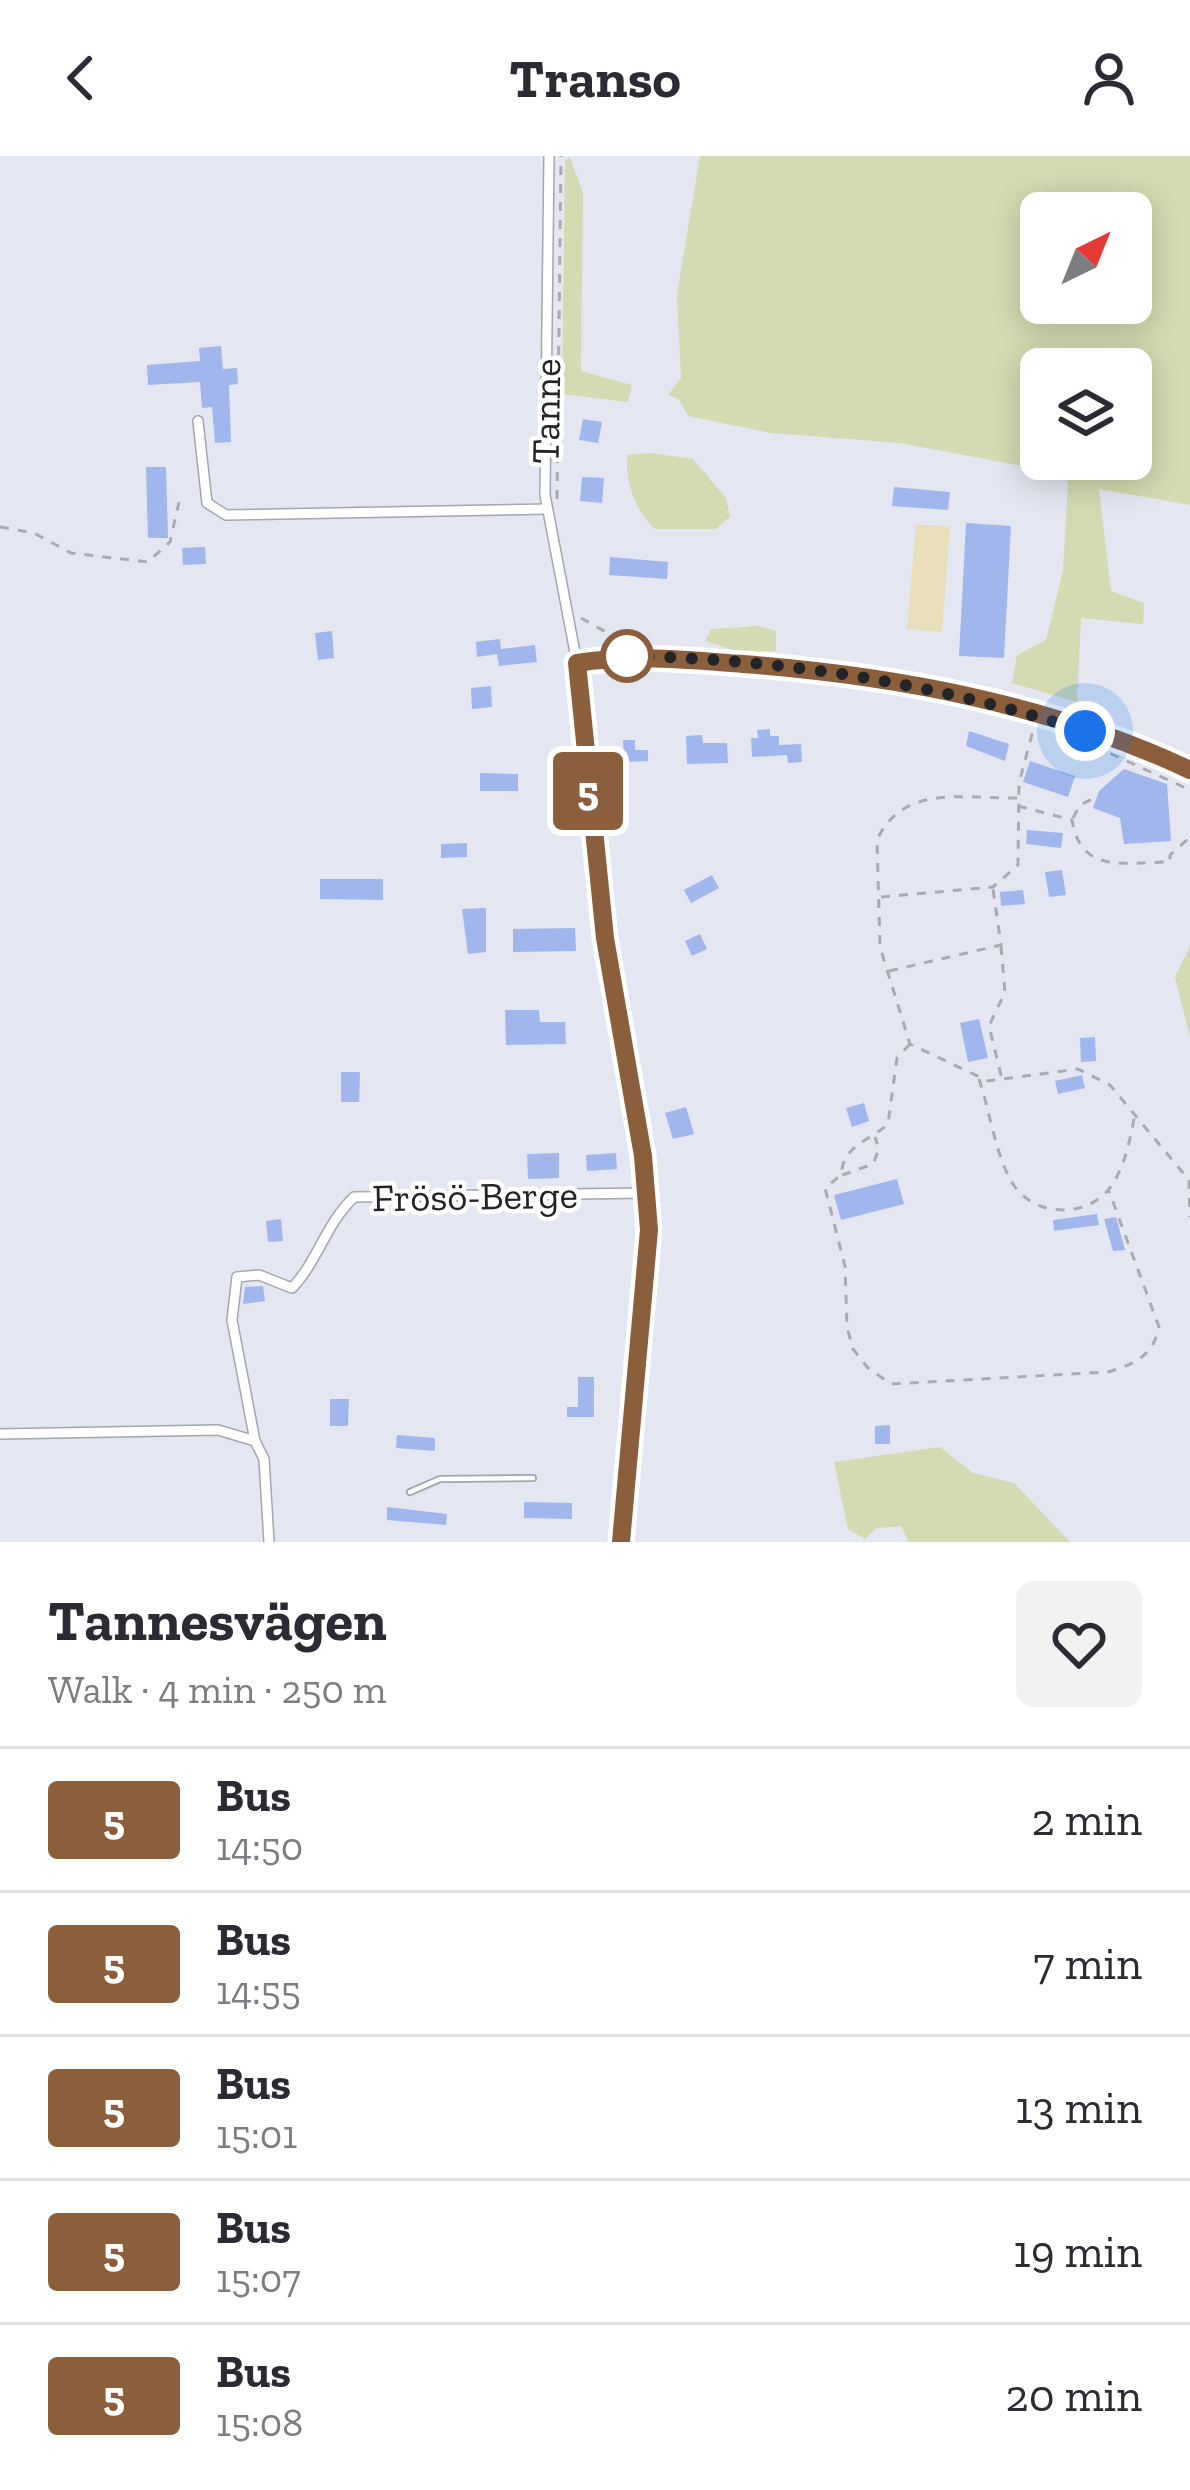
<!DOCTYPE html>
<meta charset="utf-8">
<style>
body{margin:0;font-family:"Zilla Slab",serif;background:#f2f2f3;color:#2b2b33;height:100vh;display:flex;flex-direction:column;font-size:45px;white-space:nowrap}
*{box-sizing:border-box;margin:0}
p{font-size:39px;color:#7c7c81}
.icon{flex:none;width:66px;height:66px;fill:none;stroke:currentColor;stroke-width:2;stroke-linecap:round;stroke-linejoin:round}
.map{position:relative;height:1386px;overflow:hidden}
.side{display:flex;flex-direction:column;background:#fff;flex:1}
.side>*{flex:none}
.badge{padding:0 24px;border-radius:9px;font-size:42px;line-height:78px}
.needle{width:78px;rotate:43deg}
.tools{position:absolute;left:1020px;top:36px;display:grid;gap:24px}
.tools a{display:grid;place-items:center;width:132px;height:132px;border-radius:18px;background:#fff;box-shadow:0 6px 30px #0003;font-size:60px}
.you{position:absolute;width:60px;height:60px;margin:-30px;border:9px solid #fff;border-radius:50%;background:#1a73e8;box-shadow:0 0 0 18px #1a73e833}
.map>.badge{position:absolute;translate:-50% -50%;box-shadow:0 0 0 6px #fff}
.round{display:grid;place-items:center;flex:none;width:126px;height:126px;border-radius:18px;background:#f2f2f3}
.summary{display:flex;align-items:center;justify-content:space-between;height:204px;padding:0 48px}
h1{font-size:57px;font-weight:700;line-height:90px}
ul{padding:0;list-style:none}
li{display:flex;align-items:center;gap:36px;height:144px;padding:0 48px;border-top:3px solid #e1e1e2}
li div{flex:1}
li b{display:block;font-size:45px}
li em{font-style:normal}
li .badge{min-width:132px;font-weight:700;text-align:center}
header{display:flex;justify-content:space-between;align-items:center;height:156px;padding:0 48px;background:#fff;font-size:54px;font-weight:700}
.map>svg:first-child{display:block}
.green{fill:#d4dab1;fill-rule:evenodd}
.sand{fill:#e8deb9}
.building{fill:#a1b6ec}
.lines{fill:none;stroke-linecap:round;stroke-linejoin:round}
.service-casing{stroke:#a2a6ae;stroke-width:8}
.minor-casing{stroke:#a2a6ae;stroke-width:12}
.tertiary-casing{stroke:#a2a6ae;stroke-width:15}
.path{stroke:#a8abb2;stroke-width:3;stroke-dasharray:9 9;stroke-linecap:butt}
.service{stroke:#fff;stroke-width:4.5}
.minor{stroke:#fff;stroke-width:9}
.tertiary{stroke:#fff;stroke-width:12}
.line-casing{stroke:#fff;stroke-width:27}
.line{stroke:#8b5e3c;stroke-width:18}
.walk{stroke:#222427;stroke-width:12;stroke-dasharray:0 21.6}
.stop-dot{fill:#fff;stroke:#8b5e3c;stroke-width:6}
.labels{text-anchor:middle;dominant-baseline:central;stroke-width:9;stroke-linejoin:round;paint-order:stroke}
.street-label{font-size:39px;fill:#222427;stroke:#fff}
</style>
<header><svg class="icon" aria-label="back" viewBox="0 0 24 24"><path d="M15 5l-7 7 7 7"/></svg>Transo<svg class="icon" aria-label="person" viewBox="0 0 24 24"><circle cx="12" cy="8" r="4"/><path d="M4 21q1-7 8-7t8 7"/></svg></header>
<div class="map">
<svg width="1190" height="1386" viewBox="0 0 1190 1386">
<rect width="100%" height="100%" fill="#e4e7f1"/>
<g class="green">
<path d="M 700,0 L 1190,0 L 1190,349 L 1099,333 L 1111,435 L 1144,447 L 1143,468 L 1081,462 L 1077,546 L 1012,527 L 1017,499 L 1046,484 L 1063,415 L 1068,326 L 1049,315 L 900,287 L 771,277 L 688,260 L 679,243 L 668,239 L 681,222 L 677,139 ZM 1041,57 L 1131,57 L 1131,147 L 1041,147 ZM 1041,213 L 1131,213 L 1131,303 L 1041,303 Z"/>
<path d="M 570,1 L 583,38 L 581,215 L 632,229 L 628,246 L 562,238 L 565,5 Z"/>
<path d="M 650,297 L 693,303 L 726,342 L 730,361 L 716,373 L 655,373 C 635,355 625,326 627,299 Z"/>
<path d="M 759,470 L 776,475 L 776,495 L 739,496 L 705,485 L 711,473 Z"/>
<path d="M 1190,790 L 1190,882 L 1175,821 Z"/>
<path d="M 940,1291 L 973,1317 L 1014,1327 L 1070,1386 L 909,1386 L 901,1370 L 877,1372 L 865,1383 L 848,1373 L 834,1306 Z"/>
</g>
<path class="sand" d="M 916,368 L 950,371 L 942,476 L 907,473 Z"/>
<g class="building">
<path d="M 221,190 L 223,213 L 237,212 L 238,228 L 229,229 L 231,286 L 215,287 L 212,251 L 202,252 L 200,226 L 148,229 L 147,209 L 200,205 L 199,192 Z"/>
<path d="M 583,263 L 602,266 L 598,287 L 579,284 Z"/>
<path d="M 146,311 L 166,311 L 168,382 L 148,382 Z"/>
<path d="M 582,321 L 604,322 L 602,347 L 580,345 Z"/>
<path d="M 894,331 L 950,336 L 948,354 L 892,350 Z"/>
<path d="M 966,367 L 1011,370 L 1004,502 L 959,500 Z"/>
<path d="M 205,391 L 206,408 L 183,409 L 182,392 Z"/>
<path d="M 610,401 L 668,406 L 667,423 L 609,419 Z"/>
<path d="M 332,475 L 334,502 L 318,504 L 315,477 Z"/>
<path d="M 500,483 L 501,493 L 535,489 L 537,506 L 499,510 L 497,498 L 477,501 L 476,486 Z"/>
<path d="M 491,530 L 492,551 L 472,553 L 471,532 Z"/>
<path d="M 770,573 L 770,580 L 779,580 L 779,589 L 801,588 L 802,606 L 788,607 L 787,599 L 752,601 L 751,582 L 758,582 L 757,574 Z"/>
<path d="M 969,575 L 1009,588 L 1005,605 L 966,590 Z"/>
<path d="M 702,579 L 703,587 L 727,587 L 728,607 L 687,608 L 686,580 Z"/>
<path d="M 623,584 L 635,584 L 635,594 L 648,594 L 648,605 L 624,606 Z"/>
<path d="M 1030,605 L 1075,620 L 1068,641 L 1023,626 Z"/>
<path d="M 1124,613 L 1167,628 L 1171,685 L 1124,688 L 1120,662 L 1093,652 L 1099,635 Z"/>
<path d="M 480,617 L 518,618 L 518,635 L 480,635 Z"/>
<path d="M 1027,674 L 1063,677 L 1061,692 L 1026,688 Z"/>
<path d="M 467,687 L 467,701 L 441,702 L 441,688 Z"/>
<path d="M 1062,714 L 1066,739 L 1049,741 L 1045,716 Z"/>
<path d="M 712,719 L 719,732 L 691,747 L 684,734 Z"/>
<path d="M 320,723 L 383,723 L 383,744 L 320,743 Z"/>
<path d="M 1023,734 L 1025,748 L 1001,750 L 1000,736 Z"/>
<path d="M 486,752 L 486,796 L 468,798 L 462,753 Z"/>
<path d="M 575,772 L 576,795 L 513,796 L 513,773 Z"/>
<path d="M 700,778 L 707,793 L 692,800 L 685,785 Z"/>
<path d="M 505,854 L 539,854 L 540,866 L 565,866 L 566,888 L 506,889 Z"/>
<path d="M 979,863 L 988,902 L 968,906 L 960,867 Z"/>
<path d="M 1095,881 L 1096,905 L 1081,906 L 1080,882 Z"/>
<path d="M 341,916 L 360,916 L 359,946 L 341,946 Z"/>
<path d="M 1082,919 L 1085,932 L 1058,938 L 1055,925 Z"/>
<path d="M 864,947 L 869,965 L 852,971 L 846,952 Z"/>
<path d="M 686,951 L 694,978 L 673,983 L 665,957 Z"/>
<path d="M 559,997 L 559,1022 L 528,1023 L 527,998 Z"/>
<path d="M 616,997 L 617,1013 L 587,1015 L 586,999 Z"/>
<path d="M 897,1023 L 904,1048 L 841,1064 L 834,1039 Z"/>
<path d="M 1097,1058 L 1099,1069 L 1054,1075 L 1053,1064 Z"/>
<path d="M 1116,1061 L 1125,1094 L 1113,1095 L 1104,1063 Z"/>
<path d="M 281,1063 L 283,1085 L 268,1086 L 266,1065 Z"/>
<path d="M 263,1130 L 265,1145 L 243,1148 L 245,1131 Z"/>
<path d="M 578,1221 L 594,1221 L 594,1261 L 567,1261 L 567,1251 L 578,1251 Z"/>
<path d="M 330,1243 L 349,1243 L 348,1270 L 330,1270 Z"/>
<path d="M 890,1269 L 890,1288 L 875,1288 L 875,1270 Z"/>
<path d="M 397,1279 L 435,1282 L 435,1295 L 396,1292 Z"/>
<path d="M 524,1346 L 572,1347 L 572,1363 L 524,1362 Z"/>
<path d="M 387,1351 L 447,1358 L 446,1369 L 387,1364 Z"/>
</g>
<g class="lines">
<g class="service-casing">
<path id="service" d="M 410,1336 L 440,1323 L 533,1322"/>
</g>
<g class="minor-casing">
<g id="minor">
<path d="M 549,0 L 545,339 L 577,507"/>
<path d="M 198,265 L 207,347 L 226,359 L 547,353"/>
<path d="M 0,1278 L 218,1274 L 255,1285 L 264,1303 L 269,1386"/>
<path d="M 255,1285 L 232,1164 L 237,1121 L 259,1119 L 292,1132 C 318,1105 325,1069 354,1041 L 645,1037"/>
</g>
</g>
<g class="tertiary-casing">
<path id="tertiary" d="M 621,1386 L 649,1074 L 643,1000 L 605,782 L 577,507 C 633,498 686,504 743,508 C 898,520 1047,548 1190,614"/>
</g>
<g class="path">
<path d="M 557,343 L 561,0"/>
<path d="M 0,371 L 34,377 L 71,397 L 148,406 L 170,386 L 179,346"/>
<path d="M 581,462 L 613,480 L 614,493"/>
<path d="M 1094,590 L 1190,634"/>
<path d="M 1017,642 C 966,643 903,627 877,684 L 880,791 L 910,888 L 988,925 L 1078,913 L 1110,929 L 1189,1024 L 1190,1061"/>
<path d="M 1018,650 L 1072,664 C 1081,719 1125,706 1170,706 L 1170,699 L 1190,681"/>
<path d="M 1073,662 L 1080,649 L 1096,641"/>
<path d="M 881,741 L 993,731 L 1018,709 L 1019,627 L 1035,567"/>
<path d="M 1001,790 L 1005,836 L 989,870 L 1002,923"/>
<path d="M 889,815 L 1001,789 L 993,733"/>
<path d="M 910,888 L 897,902 L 888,968 C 867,987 844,988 841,1019 L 825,1032 L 845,1110 L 847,1171 L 853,1193 L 868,1212 L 891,1228 L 1108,1216 C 1135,1208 1153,1200 1159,1171 L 1109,1035"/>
<path d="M 979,923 C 990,955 996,1004 1015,1031 C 1038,1062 1090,1062 1112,1029 C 1126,1007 1130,983 1135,958"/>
<path d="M 842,1019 L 873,1008 L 879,993 L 875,981"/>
</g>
<use href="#service" class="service"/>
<use href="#minor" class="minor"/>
<use href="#tertiary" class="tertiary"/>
</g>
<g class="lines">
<g class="line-casing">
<path id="line" d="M 621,1386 L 649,1074 L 643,1000 L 605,782 L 577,507 C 633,498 686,504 743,508 C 897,520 1049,548 1190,614"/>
</g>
<use href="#line" class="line"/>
<path class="walk" d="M 627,500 C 785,503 933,527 1085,575"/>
</g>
<circle class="stop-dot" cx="627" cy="500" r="24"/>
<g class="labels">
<g class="street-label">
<text transform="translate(546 255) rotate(-89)">Tanne</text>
<text transform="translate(475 1040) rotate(-1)">Frösö-Berge</text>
</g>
</g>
</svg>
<div class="tools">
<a><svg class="needle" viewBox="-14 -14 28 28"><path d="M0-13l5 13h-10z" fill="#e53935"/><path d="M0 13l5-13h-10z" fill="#7c7c81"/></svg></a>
<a><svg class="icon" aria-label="layers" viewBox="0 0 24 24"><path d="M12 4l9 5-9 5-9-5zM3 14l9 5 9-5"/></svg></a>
</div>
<div class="you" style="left:1085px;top:575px"></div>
<b class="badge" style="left:588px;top:635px;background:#8b5e3c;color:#fff">5</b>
</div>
<section class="side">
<div class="summary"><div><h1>Tannesvägen</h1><p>Walk · 4 min · 250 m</p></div><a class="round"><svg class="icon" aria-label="heart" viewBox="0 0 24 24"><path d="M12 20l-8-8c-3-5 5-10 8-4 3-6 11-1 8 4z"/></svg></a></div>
<ul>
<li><span class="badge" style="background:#8b5e3c;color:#fff">5</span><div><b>Bus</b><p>14:50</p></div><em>2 min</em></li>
<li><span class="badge" style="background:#8b5e3c;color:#fff">5</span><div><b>Bus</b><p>14:55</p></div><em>7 min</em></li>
<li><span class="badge" style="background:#8b5e3c;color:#fff">5</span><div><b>Bus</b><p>15:01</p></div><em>13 min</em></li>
<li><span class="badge" style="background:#8b5e3c;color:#fff">5</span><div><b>Bus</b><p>15:07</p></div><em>19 min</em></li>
<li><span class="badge" style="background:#8b5e3c;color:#fff">5</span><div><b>Bus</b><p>15:08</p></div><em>20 min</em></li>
</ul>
</section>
